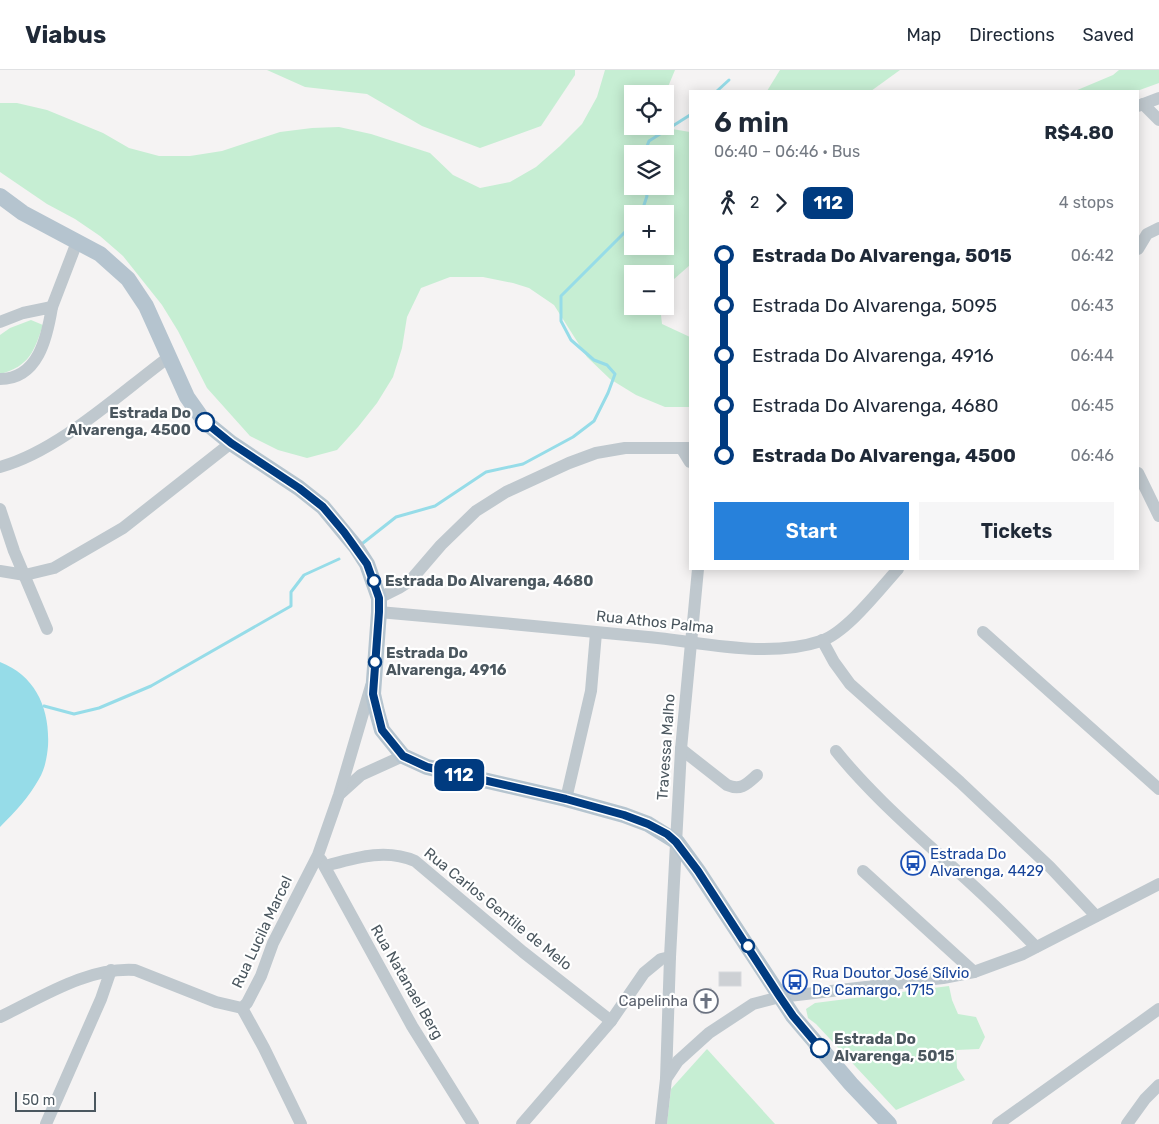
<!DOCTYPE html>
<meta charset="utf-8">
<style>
body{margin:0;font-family:Rubik,sans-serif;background:#f6f6f7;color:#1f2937;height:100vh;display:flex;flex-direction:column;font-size:19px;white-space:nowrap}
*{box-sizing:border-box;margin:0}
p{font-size:16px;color:#747a83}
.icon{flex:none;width:28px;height:28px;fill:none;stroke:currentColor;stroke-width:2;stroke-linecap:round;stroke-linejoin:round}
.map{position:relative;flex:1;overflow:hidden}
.drawer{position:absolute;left:689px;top:20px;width:450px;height:480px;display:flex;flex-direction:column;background:#fff;border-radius:0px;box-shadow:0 2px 12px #0003}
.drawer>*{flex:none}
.badge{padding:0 10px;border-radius:8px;font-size:18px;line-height:32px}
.tools{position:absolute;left:624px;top:15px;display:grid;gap:10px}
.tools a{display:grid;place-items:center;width:50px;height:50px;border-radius:0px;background:#fff;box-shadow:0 2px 12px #0003;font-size:25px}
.scale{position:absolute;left:15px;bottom:12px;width:81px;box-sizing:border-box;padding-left:5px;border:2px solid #4b575f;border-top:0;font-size:14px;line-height:18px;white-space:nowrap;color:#4b575f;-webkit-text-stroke:4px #fff;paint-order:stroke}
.map>.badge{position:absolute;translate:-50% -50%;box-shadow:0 0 0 2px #fff}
.legs{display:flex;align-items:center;gap:8px;height:55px;padding:0 25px;font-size:16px}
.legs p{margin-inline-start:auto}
.head{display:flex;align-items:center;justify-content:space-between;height:85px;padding:0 25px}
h1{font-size:28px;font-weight:600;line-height:38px}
.action{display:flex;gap:10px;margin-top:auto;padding:10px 25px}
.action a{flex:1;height:58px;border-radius:0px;background:#2781db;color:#fff;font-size:20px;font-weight:600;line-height:58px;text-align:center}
.action a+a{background:#f6f6f7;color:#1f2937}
ul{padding:0 25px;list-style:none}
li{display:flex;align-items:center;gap:18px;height:50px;font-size:19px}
li i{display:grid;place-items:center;width:8px;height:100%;margin:0 6px;background:currentColor}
li i::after{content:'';width:12px;height:12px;margin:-6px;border:4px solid;border-radius:50%;background:#fff}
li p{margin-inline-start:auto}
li:first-child i{background:linear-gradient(#0000 50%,currentColor 0)}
li:last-child i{background:linear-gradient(currentColor 50%,#0000 0)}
header{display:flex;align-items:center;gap:30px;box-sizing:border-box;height:70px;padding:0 25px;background:#fff;border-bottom:1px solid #e0e1e3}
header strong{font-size:24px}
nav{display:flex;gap:28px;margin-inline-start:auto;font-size:18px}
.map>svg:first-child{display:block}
.green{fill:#c6eed3;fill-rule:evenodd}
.water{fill:#96dce8}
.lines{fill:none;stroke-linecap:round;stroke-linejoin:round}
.stream{stroke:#96dce8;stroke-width:3}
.building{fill:#cdd0d4;stroke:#d7d9dd}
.minor{stroke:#bfc8ce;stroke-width:12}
.major{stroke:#b5c4cf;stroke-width:16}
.line-1-casing{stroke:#fff;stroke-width:11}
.line-1{stroke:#003b80;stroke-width:8}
.stop-1-dot{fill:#fff;stroke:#003b80;stroke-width:2.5}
.labels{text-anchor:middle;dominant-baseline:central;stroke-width:4.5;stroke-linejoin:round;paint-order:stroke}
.stop-label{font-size:15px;font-weight:bold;fill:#4b575f;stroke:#fff;text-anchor:start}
.street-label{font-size:15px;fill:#4b575f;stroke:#fff}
.transit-label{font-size:15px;fill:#164399;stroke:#fff;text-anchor:start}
.worship-label{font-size:15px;fill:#5b616d;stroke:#fff;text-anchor:end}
</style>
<header>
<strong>Viabus</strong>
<nav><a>Map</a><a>Directions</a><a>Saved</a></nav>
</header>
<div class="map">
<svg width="1159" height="1054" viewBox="0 0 1159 1054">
<rect width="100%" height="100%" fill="#f5f3f3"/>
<g class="green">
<path d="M 267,0 L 575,0 L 575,5 L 541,56 L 480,78 L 422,56 L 367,24 L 305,17 Z"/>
<path d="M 605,0 L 675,0 L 665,24 L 632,24 L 632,56 L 665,56 L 665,36 L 672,59 L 690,62 L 690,195 L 665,217 L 665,204 L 632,204 L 632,236 L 660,236 L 662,254 L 690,267 L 690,337 L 665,337 L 636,325 L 610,309 L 587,287 L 554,235 L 529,218 L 513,213 L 483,207 L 450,207 L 421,218 L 407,247 L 402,278 L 393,307 L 377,333 L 358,357 L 337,380 L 307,388 L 278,380 L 250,366 L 207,318 L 178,261 L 162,235 L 123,186 L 100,166 L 75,149 L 47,134 L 0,102 L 0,33 L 17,33 L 47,40 L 103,63 L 129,78 L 159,86 L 190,86 L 222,81 L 280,62 L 312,58 L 339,57 L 371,64 L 430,83 L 453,105 L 480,118 L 510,112 L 536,97 L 560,76 L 582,54 L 597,27 ZM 632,84 L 665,84 L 665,116 L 632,116 ZM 632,144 L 665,144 L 665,176 L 632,176 Z"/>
<path d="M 780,0 L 900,0 L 871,21 L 767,21 Z"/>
<path d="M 1119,0 L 1159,0 L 1159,13 L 1137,21 L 1075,21 L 1113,5 Z"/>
<path d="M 31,250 L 43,255 C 34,281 30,296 0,304 L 0,265 L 10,258 Z"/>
<path d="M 949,916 L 952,930 L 958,944 L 976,947 L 985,967 L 979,979 L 956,980 L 957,998 L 965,1010 L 896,1040 L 816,954 L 808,948 L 806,939 L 815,933 Z"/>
<path d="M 707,979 L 775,1054 L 667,1054 L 671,1019 Z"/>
</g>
<path class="water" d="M 0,592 C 36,606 50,639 48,676 C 47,687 45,699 39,709 C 29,727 15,742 0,757 Z"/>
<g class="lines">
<g class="stream">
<path d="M 717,21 L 729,10"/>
<path d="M 644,84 L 649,71 L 690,45"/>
<path d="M 641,144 L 647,126 L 644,116"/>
<path d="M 363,473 L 396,447 L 435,436 L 486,402 L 523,394 L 573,367 L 594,351 L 608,323 L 615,304 L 607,295 L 594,290 L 571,270 L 561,251 L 561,226 L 632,155"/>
<path d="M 44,636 L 74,644 L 99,638 L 151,616 L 291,536 L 291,522 L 304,505 L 339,489"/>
</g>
</g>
<g class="building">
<rect x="719" y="902" width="22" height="14"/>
<path d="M 711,918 L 715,940 L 701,944 L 696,921 Z"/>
</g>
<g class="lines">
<g class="minor">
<path d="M 1143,34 L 1159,50"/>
<path d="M 1138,36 L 1159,28"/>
<path d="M 1138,179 L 1147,164 L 1159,158"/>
<path d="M 52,237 L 77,172"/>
<path d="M 0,252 L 23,243 L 52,237 C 47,268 38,309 0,309"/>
<path d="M 682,379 L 690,392"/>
<path d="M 0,397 C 59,381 120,323 169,287"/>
<path d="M 1138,403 L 1159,446"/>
<path d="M 0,439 L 14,481 L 47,559"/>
<path d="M 0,501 L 25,505 L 54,498 L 123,458 L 231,373"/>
<path d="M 379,528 L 399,518 L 410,511 L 441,475 L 476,441 L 506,422 L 569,393 L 596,383 L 625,378 L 690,378"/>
<path d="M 379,542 C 469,550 558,558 648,567 C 702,572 767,589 821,571 C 847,562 879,520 898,499"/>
<path d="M 983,562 L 1159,719"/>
<path d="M 822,570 L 834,592 L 850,614 L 960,712 L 1050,797 L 1096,846"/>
<path d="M 681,679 L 727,715 C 741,721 747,714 757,705"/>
<path d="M 836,681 C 869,722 909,757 947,792 C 978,819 1007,847 1036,877"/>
<path d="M 341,723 L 361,705 L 403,686"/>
<path d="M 566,729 L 591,621 L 596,563"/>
<path d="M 321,790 L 412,956 L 473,1054"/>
<path d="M 325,796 C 355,788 385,778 415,791 L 523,882 L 611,951"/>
<path d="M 863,801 L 974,902"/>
<path d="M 242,938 L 264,978 L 301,1054"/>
<path d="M 0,947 C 42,927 87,897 135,900 L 216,932 L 242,938 L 247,933 L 261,906 L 273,873 L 318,785 L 339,725 L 371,616"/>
<path d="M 666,1009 L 670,887 L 681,679 L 698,499"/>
<path d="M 46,1054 L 101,929 L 111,900"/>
<path d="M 522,1054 L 611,951 L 644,903 L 661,889 L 670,887"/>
<path d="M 661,1054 L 666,1009 L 678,991 L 709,963 L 753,934 L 780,927 L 943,908 L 974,902 L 1023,884 L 1159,814"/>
<path d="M 998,1054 L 1159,939"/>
<path d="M 1127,1054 L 1145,1029 L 1159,1015"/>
</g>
<path class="major" d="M 0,126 L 23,143 L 100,184 L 128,209 L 146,236 L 187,327 L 204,351 L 231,373 L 299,418 L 323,437 L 356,477 L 367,494 L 379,528 L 379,542 L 373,624 L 377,642 L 382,660 L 403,686 L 427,697 L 566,729 L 624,745 L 648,754 L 677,772 L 698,801 L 793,946 L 851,1014 L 889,1054"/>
</g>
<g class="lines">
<g class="line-1-casing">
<path id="line-1" d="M 205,352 L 231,373 L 299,418 L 323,437 L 344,462 L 367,494 L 379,528 L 379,542 L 373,624 L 382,660 L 403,686 L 427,697 L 566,729 L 624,745 L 648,754 L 667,764 L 676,772 L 698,801 L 780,927 L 793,946 L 820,978"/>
</g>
<use href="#line-1" class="line-1"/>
</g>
<defs>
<g id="bus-ring" transform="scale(1.25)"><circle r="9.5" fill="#fff" stroke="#1a4fb4" stroke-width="1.5"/><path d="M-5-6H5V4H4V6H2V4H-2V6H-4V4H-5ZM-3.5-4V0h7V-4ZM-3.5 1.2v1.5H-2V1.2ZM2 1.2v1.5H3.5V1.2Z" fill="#1a4fb4"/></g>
<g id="church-ring" transform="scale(1.25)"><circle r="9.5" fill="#fff" stroke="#6b7280" stroke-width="1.5"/><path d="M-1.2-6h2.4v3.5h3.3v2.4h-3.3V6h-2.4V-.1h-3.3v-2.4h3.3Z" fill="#6b7280"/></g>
</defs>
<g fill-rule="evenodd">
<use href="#bus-ring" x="913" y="793"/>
<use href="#bus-ring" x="795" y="912"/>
<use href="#church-ring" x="706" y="931"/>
</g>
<g class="stop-1-dot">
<circle cx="205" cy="352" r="9"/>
<circle cx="374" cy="511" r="6"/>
<circle cx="375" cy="592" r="6"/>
<circle cx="748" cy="876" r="6"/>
<circle cx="820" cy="978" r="9"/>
</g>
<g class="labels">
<g class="stop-label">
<text x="191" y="343" text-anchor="end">Estrada Do<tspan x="191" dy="17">Alvarenga, 4500</tspan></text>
<text x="385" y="511">Estrada Do Alvarenga, 4680</text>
<text x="386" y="583">Estrada Do<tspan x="386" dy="17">Alvarenga, 4916</tspan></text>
<text x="834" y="969">Estrada Do<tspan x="834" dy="17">Alvarenga, 5015</tspan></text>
</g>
<g class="street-label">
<text transform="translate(655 552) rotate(6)">Rua Athos Palma</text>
<text transform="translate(666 677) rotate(-86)">Travessa Malho</text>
<text transform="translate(498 839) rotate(39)">Rua Carlos Gentile de Melo</text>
<text transform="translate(262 862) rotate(-65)">Rua Lucila Marcel</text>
<text transform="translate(407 912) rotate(60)">Rua Natanael Berg</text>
</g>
<g class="transit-label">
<text x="930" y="784">Estrada Do<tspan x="930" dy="17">Alvarenga, 4429</tspan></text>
<text x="812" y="903">Rua Doutor José Sílvio<tspan x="812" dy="17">De Camargo, 1715</tspan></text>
</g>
<g class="worship-label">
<text x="688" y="931">Capelinha</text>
</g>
</g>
</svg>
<div class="tools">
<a><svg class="icon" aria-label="locate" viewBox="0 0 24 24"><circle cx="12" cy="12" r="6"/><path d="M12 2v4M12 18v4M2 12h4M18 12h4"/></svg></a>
<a><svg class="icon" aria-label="layers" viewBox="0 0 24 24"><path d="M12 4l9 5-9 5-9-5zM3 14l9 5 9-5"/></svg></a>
<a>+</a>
<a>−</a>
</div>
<div class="scale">50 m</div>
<b class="badge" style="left:459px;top:705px;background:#003b80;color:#fff">112</b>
<section class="drawer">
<div class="head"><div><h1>6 min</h1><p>06:40 – 06:46 · Bus</p></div><b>R$4.80</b></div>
<div class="legs"><svg class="icon" aria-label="walk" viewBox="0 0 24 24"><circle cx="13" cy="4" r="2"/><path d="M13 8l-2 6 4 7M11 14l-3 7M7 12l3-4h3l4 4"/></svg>2<svg class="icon" aria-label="forward" viewBox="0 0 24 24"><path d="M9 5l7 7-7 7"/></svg><b class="badge" style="background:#003b80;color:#fff">112</b><p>4 stops</p></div>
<ul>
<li><i style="color:#003b80"></i><b>Estrada Do Alvarenga, 5015</b><p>06:42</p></li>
<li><i style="color:#003b80"></i><span>Estrada Do Alvarenga, 5095</span><p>06:43</p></li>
<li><i style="color:#003b80"></i><span>Estrada Do Alvarenga, 4916</span><p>06:44</p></li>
<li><i style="color:#003b80"></i><span>Estrada Do Alvarenga, 4680</span><p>06:45</p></li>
<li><i style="color:#003b80"></i><b>Estrada Do Alvarenga, 4500</b><p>06:46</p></li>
</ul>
<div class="action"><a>Start</a><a>Tickets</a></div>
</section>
</div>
